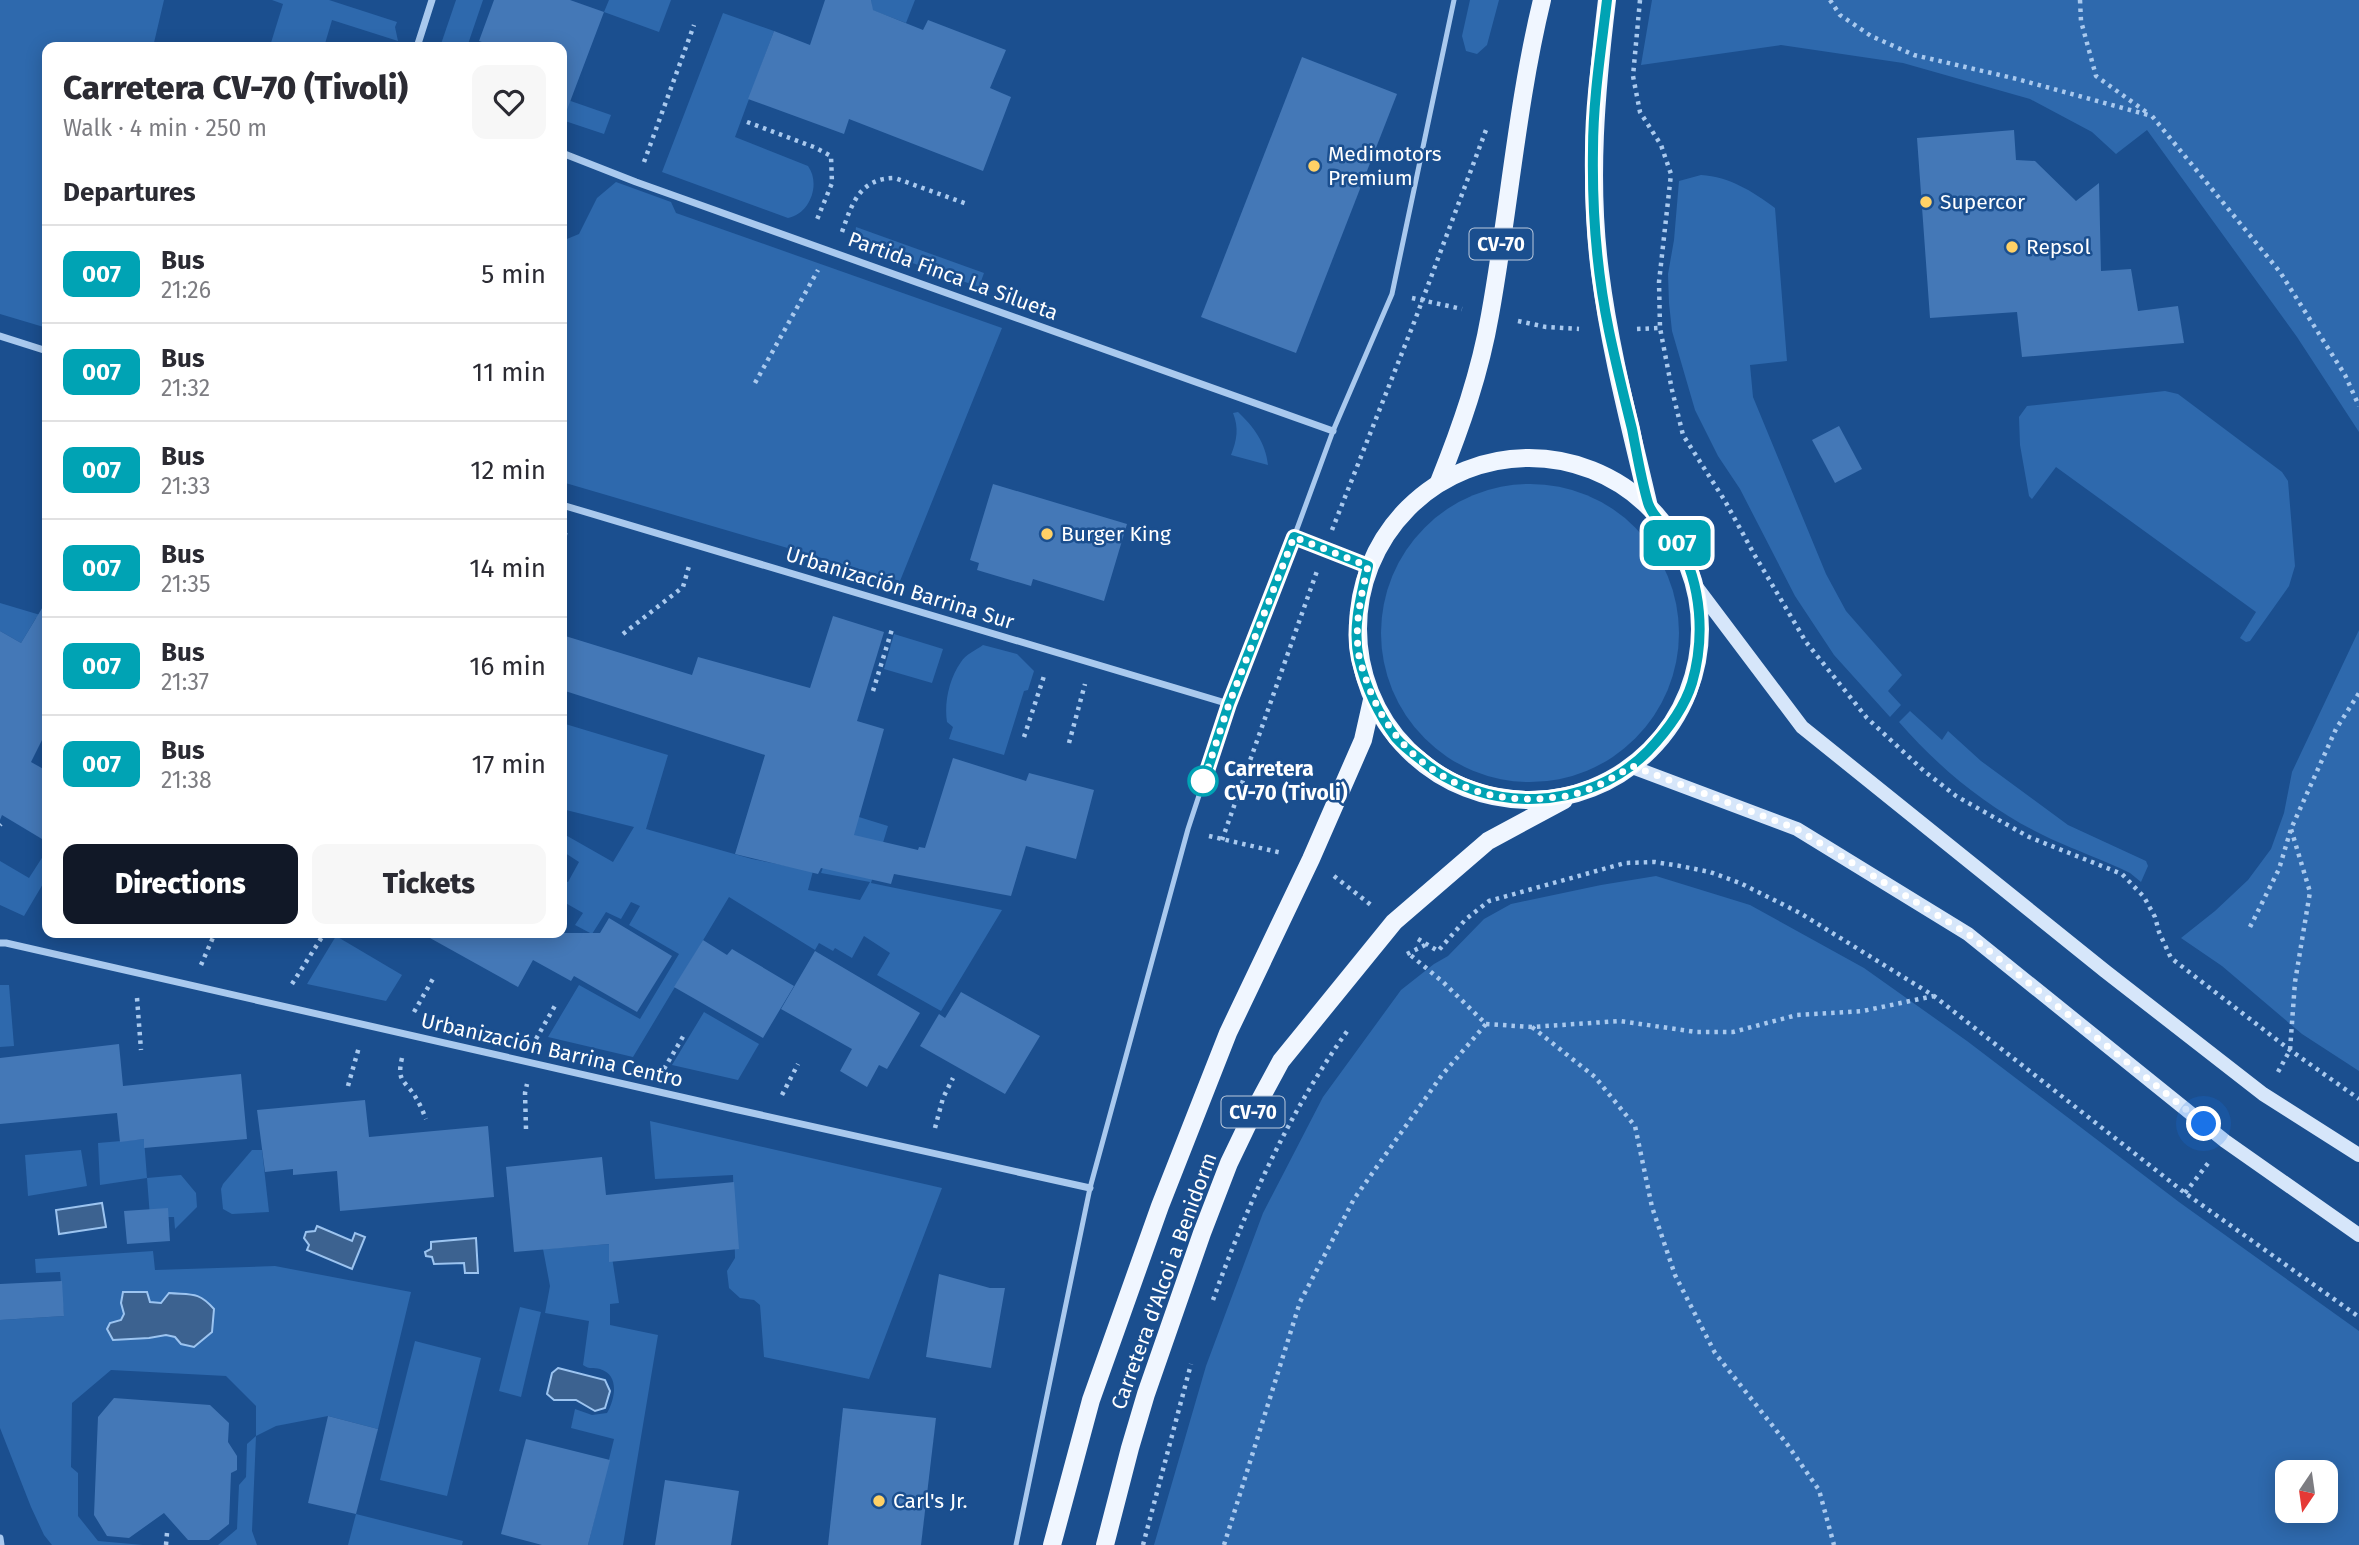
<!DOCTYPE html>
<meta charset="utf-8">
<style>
body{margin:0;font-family:"Fira Sans",sans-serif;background:#f7f7f7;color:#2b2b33;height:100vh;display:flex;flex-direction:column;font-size:26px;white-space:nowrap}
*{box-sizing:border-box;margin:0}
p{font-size:23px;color:#7c7c81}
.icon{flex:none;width:38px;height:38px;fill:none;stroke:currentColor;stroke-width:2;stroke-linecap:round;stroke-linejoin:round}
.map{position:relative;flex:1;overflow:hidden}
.drawer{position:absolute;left:42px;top:42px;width:525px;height:896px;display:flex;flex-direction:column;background:#fff;border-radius:14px;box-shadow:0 4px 18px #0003}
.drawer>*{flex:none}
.badge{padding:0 14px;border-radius:10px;font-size:24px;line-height:46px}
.needle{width:46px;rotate:193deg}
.fabs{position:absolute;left:2275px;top:1460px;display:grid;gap:14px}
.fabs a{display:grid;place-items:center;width:63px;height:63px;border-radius:14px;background:#fff;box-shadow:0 4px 18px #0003;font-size:35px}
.you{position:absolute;width:35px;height:35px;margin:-18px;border:5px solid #fff;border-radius:50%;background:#1a73e8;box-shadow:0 0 0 10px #1a73e833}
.map>.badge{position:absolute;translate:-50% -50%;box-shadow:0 0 0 4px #fff}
h2{padding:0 21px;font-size:26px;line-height:63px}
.round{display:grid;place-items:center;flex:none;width:74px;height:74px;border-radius:14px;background:#f7f7f7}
.head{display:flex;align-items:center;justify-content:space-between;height:119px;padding:0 21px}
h1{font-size:33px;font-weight:800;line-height:52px}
.button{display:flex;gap:14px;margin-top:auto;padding:14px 21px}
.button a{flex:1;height:80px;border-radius:14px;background:#111827;color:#fff;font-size:28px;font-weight:800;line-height:80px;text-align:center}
.button a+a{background:#f7f7f7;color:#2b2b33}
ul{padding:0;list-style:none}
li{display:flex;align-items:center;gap:21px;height:98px;padding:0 21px;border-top:2px solid #e1e1e2}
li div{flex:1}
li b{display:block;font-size:26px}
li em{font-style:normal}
li .badge{min-width:77px;font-weight:700;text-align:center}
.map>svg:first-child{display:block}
.green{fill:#2e69ad;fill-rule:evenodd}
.water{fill:#3c6290;stroke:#9cc4f0;stroke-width:2}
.building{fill:#4478b7}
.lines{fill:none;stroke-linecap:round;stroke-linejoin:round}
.path{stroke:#a9c9ee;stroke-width:4.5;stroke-dasharray:3.5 5;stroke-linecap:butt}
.service{stroke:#a9c9ee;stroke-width:5}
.minor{stroke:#a9c9ee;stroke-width:7}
.secondary{stroke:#d6e6fa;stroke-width:14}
.primary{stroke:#f0f6ff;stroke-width:18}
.line-casing{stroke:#fff;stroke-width:16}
.line{stroke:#00a3b4;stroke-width:10}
.walk{stroke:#fff;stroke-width:7;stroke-dasharray:0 12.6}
.poi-dot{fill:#ffd166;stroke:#1b4f8f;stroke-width:2.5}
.stop-dot{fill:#fff;stroke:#00a3b4;stroke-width:3.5}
.labels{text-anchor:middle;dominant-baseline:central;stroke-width:5;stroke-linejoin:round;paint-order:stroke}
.shield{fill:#1b4f8f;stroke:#bbcadd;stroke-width:2}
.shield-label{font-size:19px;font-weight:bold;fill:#fff}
.poi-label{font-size:21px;fill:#fff;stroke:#1b4f8f;text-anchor:start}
.street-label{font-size:21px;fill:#fff;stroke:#1b4f8f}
.stop-label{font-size:21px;font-weight:bold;fill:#fff;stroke:#1b4f8f;text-anchor:start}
</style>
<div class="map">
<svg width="2359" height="1545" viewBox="0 0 2359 1545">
<rect width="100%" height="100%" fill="#1b4f8f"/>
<g class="green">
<path d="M 0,0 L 164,0 L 153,47 L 47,47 L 47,328 L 0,314 Z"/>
<path d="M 272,0 L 329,0 L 397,22 L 395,27 L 398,41 L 332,20 L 324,47 L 270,46 L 283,4 Z"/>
<path d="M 456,0 L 483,0 L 467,47 L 440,47 Z"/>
<path d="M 609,0 L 671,0 L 659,32 L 604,12 Z"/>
<path d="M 871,0 L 915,0 L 906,23 L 872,10 Z"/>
<path d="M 1470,0 L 1499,0 L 1487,45 L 1477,54 L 1466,51 L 1462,36 Z"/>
<path d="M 1652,0 L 2359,0 L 2359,432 L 2297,337 L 2147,130 L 2116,154 L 2092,132 L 2030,99 L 1903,63 L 1781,45 L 1641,65 Z"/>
<path d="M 723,13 L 774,31 L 735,137 L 808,166 C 821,184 810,214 788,218 L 662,172 Z"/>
<path d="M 562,98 L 611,115 L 604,134 L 562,120 Z"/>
<path d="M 1701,175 C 1730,177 1752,191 1775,208 L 1787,361 L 1750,365 L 1753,397 L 1826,574 L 1846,611 L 1902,675 L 1888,691 L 1901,705 L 1890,717 L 1834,655 L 1795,596 L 1740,489 L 1718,456 L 1695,410 L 1672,331 L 1669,303 L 1668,274 L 1674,240 L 1679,181 Z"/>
<path d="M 616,182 L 671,202 L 676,213 L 1002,328 L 900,581 L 562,482 L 562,241 L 579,234 L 597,198 Z"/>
<path d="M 856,227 L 984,273 L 979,287 L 857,243 L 855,236 Z"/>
<path d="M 2165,391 L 2178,394 L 2282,472 L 2288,481 L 2295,566 L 2289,586 L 2250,641 L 2246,642 L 2240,638 L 2256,612 L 2056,467 L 2032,499 L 2029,496 L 2020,445 L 2019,417 L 2027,406 Z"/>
<path d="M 1238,412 C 1253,426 1266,443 1268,465 L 1231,455 C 1237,440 1239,428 1233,413 Z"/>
<circle cx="1530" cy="633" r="149"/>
<path d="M 0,603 L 47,617 L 47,624 L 36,618 L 21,643 L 0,631 Z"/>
<path d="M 2359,630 L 2359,1071 L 2302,1034 L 2222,966 L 2181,938 L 2215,911 L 2248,880 L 2271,849 L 2284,813 L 2292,772 Z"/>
<path d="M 894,634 L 943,649 L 932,683 L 884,669 Z"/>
<path d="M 983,645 L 1017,654 L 1034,671 L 1028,690 L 1024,691 L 1004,755 L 949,739 L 953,727 L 947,722 C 944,703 949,679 961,662 C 965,655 976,650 983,645 Z"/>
<path d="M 1910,711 L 1942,740 L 1948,731 L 1981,761 L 2068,825 L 2146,861 L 2148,866 L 2141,882 L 2130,873 C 2104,860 2077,851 2051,839 C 1991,811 1942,771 1899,722 Z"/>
<path d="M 562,723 L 668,755 L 646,829 L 752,859 L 813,871 L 808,890 L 860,900 L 870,882 L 821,873 L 829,851 L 778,792 L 888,826 L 871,883 L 1002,910 L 941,1011 L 877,975 L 890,953 L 864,936 L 852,958 L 835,948 L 833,951 L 819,943 L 815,950 L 729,897 L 633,1057 L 548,1037 L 579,985 L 640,1019 L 679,954 L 629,925 L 640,906 L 631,902 L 621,919 L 606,912 L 592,934 L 575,925 L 583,913 L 562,901 L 562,880 L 568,882 L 579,862 L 562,851 L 562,833 L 613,862 L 634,827 L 562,809 Z"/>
<path d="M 47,850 L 47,877 L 24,916 L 0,905 L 0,861 L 29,878 Z"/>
<path d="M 1656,876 L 1750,905 L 1864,968 L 1967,1041 L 2179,1202 L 2359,1331 L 2359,1545 L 1154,1545 L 1206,1366 L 1263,1213 L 1323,1097 L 1401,990 L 1434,964 L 1448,956 L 1484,919 L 1511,904 L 1601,885 ZM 2287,1472 L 2326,1472 L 2326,1510 L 2287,1510 Z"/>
<path d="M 336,936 L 402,975 L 386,1001 L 307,984 Z"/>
<path d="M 0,985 L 9,985 L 14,1046 L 0,1047 Z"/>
<path d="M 704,1012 L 759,1044 L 738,1080 L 672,1065 Z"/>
<path d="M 650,1121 L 942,1188 L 869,1379 L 764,1357 L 760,1305 L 754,1300 L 740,1298 L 729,1288 L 727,1271 L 735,1258 L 733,1175 L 655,1179 Z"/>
<path d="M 144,1139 L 147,1178 L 181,1175 L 196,1193 L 197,1207 L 175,1229 L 174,1217 L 150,1217 L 147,1178 L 100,1185 L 98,1143 Z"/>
<path d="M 81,1150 L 87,1186 L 28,1196 L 25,1155 Z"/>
<path d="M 252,1150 L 262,1150 L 269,1212 L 232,1214 L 223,1209 L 221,1189 L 223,1184 Z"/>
<path d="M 610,1244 L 619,1303 L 610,1304 L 610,1325 L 658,1335 L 623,1545 L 588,1545 L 614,1439 L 571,1428 L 575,1409 L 592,1415 L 607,1413 C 615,1399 620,1375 600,1369 C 593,1367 590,1370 583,1365 L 589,1321 L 545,1313 L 550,1286 L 543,1249 Z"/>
<path d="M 153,1251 L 155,1270 L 275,1266 L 411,1292 L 378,1429 L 328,1416 L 276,1426 L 256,1436 L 252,1531 L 257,1545 L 218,1545 L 237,1529 L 239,1485 L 246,1477 L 247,1444 L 256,1436 L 256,1406 L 226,1376 L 111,1370 L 72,1403 L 71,1467 L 78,1473 L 78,1516 L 98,1541 L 143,1545 L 52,1545 L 44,1535 L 31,1507 L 0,1428 L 0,1320 L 64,1316 L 60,1272 L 36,1273 L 35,1259 Z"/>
<path d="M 520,1307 L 541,1312 L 521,1397 L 499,1391 Z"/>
<path d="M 415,1341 L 481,1358 L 447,1496 L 380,1480 Z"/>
<path d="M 356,1514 L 463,1541 L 462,1545 L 348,1545 Z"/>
</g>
<g class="water">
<path d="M 102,1203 L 106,1227 L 59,1234 L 56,1210 Z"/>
<path d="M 317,1226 L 352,1241 L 355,1233 L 365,1237 L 352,1269 L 307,1250 L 309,1245 L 304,1238 L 306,1232 L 315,1231 Z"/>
<path d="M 476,1238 L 478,1273 L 465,1273 L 464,1263 L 434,1264 L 432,1257 L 426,1256 L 425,1252 L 431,1249 L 431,1242 Z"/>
<path d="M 123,1292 L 147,1292 L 150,1302 L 161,1303 L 169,1293 C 191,1295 198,1291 214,1309 L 212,1332 L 194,1347 L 181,1344 L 175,1337 L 166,1335 L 149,1338 L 113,1340 L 107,1329 L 110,1323 L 121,1320 L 124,1314 L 121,1303 Z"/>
<path d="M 558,1368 L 605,1380 L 610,1391 L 605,1408 L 595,1411 L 576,1400 L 554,1400 L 547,1394 L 552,1373 Z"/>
</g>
<g class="building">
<path d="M 494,0 L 570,0 L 604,12 L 565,115 L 562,114 L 562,47 L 496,47 L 479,41 Z"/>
<path d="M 825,0 L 871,0 L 873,10 L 923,30 L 928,20 L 1006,50 L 990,88 L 1011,97 L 983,171 L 849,119 L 844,134 L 748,99 L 774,31 L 810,45 Z"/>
<path d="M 1302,57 L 1397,94 L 1296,353 L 1201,317 Z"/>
<path d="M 2014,130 L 2016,160 L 2035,161 L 2076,201 L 2099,183 L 2101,271 L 2131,269 L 2138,311 L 2178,306 L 2184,343 L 2022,357 L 2017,312 L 1930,318 L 1917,138 Z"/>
<path d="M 1839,426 L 1862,469 L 1835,483 L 1812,440 Z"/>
<path d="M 993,484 L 1127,524 L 1104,601 L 1033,579 L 1031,586 L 977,570 L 979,563 L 970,560 Z"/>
<path d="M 47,600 L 47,730 L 31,762 L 47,771 L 47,842 L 2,815 L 0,820 L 0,631 L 21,643 Z"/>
<path d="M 833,616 L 884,632 L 857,721 L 884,729 L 854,835 L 918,850 L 919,847 L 925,848 L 953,758 L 1026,781 L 1029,773 L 1094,790 L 1076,859 L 1026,846 L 1011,896 L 894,874 L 891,884 L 821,868 L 818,874 L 735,854 L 765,755 L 562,690 L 562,635 L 692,675 L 698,657 L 810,688 Z"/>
<path d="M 609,918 L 672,956 L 637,1012 L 574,976 L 571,981 L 533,960 L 518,987 L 421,933 L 600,933 Z"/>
<path d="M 703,940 L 727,955 L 732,949 L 794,986 L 763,1038 L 674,987 Z"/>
<path d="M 815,951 L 920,1013 L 887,1069 L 879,1065 L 867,1087 L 840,1071 L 852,1049 L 781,1009 Z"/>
<path d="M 961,992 L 1040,1036 L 1005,1094 L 920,1046 L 939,1014 L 945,1018 Z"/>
<path d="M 119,1044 L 123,1086 L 241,1074 L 247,1139 L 144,1148 L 144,1139 L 120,1142 L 117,1113 L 0,1124 L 0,1058 Z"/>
<path d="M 365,1100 L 369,1137 L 488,1126 L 494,1197 L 340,1211 L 337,1171 L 293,1175 L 293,1169 L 265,1172 L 257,1110 Z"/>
<path d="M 602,1157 L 606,1195 L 734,1182 L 739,1249 L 609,1262 L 609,1244 L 514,1252 L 506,1167 Z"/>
<path d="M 168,1208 L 170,1241 L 127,1244 L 124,1211 Z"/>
<path d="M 939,1274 L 990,1288 L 1005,1288 L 991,1368 L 926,1357 Z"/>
<path d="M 62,1281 L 64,1316 L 0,1320 L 0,1284 Z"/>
<path d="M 114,1398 L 210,1405 L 229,1423 L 228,1442 L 237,1456 L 237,1470 L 231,1473 L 229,1524 L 209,1540 L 188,1540 L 164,1513 L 129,1538 L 107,1536 L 94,1515 L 97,1441 L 98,1417 Z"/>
<path d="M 843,1408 L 936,1418 L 921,1545 L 828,1545 Z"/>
<path d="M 328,1416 L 378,1429 L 356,1514 L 308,1503 Z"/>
<path d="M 526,1439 L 610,1460 L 588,1545 L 542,1545 L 501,1534 Z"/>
<path d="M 665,1480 L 739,1491 L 731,1545 L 655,1545 Z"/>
</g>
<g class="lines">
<g class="path">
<path d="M 1640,0 L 1633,76 L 1640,112 L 1661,145 L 1671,174 L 1659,282 L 1660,328 L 1672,390 L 1683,435 L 1725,501 L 1754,554 L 1806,642 L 1867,718 L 1924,771 L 1956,796 L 2029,837 L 2122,874 L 2144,897 L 2155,917 L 2159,932 L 2171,958 L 2290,1050 L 2359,1099"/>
<path d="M 1830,0 L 1840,15 L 1871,36 L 1914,55 L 2017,79 L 2152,116 L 2280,272 L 2345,375 L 2359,406"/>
<path d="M 2080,0 L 2081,21 L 2096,76 L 2149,114"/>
<path d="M 747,122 L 814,147 L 831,156 L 832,183 L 816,222"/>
<path d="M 644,162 L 694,25"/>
<path d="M 842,232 C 852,203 860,178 895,178 L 967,204"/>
<path d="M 1412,298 L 1462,309"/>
<path d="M 1518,321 L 1546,327 L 1579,329"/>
<path d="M 1637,329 L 1660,328"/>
<path d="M 755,383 L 818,270"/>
<path d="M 1332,530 L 1415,320 L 1486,130"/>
<path d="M 562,553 L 566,528"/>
<path d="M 623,634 L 683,587 L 689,566"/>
<path d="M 873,691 L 893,626"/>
<path d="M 1024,737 L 1045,673"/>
<path d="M 1069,743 L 1085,684"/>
<path d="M 0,825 L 1,824"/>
<path d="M 1209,836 L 1282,853"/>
<path d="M 1222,840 L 1317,571"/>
<path d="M 1334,876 L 1371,905"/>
<path d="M 2250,927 L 2279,869 L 2291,829 L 2336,729 L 2359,693"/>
<path d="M 1418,939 L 1438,951 L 1466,919 L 1489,901 L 1625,863 L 1655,862 L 1680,866 L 1710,872 L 1740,883 L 1800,913 L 1934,996 L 2185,1193 L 2359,1317"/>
<path d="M 1407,954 L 1425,945"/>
<path d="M 201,965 L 215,933"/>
<path d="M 292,984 L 322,937"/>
<path d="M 137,998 L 141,1050"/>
<path d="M 414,1012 L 434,977"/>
<path d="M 1486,1024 L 1532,1027 L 1620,1021 L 1696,1032 L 1733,1032 L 1797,1015 L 1863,1011 L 1934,996"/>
<path d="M 1532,1027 L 1595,1077 L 1635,1126 L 1652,1207 L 1675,1275 L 1715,1353 L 1787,1444 L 1819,1490 L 1834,1545"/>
<path d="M 536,1039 L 556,1004"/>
<path d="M 402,1058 C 396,1083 406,1080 416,1098 C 420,1104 423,1112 426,1119"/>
<path d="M 664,1069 L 684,1035"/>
<path d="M 2278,1072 L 2290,1050 L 2295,982 L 2310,892 L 2291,829"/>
<path d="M 348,1086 L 359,1047"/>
<path d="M 782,1095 L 798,1064"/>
<path d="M 935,1128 L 943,1098 L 953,1078"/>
<path d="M 526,1129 L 525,1093 L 527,1084"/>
<path d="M 2185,1193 L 2209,1162"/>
<path d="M 1213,1300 C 1247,1205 1289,1112 1348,1030"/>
<path d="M 166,1545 L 167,1533"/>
<path d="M 1143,1545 L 1191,1364"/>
<path d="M 1224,1545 L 1300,1302 L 1354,1199 L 1442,1075 L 1486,1024 L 1443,982 L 1408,953"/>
</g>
<g class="service">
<path d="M 1294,537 L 1369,567"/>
<path d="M 1016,1545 L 1090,1188 L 1188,829 L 1229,704 L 1294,537 L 1333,431 L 1392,294 L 1454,0"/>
</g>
<g class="minor">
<path d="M 417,47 L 432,0"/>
<path d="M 562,153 L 636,182 L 1333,431"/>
<path d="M 0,336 L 47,351"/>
<path d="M 562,505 L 1229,704"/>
<path d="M 0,943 L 6,943 L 734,1109 L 1090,1188"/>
<path d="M 0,1538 L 1,1545"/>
</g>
<g class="secondary">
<path d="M 1695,585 L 1802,727 L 2105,971 L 2263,1094 L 2359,1155"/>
<path d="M 1632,767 L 1797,829 L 1968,934 L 2225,1141 L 2359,1235"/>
</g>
<g class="primary">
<path d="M 1607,0 C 1596,91 1588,181 1600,272 C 1610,351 1631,429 1649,507"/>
<circle cx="1529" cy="629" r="171"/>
<path d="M 1439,482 C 1461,427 1480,373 1490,315 C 1509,210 1517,103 1542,0"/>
<path d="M 1052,1545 L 1091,1400 L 1160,1206 L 1228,1033 L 1311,859 L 1363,740 L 1372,700"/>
<path d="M 1105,1545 L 1130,1448 L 1146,1394 L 1202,1233 L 1229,1163 L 1254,1111 L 1281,1061 L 1394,922 L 1488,841 L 1564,800"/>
</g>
</g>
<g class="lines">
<g class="line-casing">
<path id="line" d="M 1202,786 L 1229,704 L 1294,537 L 1368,566 C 1361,596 1352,628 1359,659 C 1366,688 1379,715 1396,738 C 1403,746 1412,753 1420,759 C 1484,815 1588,812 1648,751 C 1666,732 1684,709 1692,683 C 1705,638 1702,585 1678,543 C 1670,529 1653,519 1648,503 C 1641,479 1637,454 1632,429 C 1624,397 1616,364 1609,331 C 1597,273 1592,210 1593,150 C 1593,100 1601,50 1607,0"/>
</g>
<use href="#line" class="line"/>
<path class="walk" d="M 1203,781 L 1202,786 L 1229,704 L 1294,537 L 1368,566 C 1361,596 1354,625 1359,656 C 1360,663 1363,670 1365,676 C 1390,757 1464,807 1548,798 C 1557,797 1567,797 1575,794 C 1596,788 1614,777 1632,766 L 1797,829 L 1968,934 L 2204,1124"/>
</g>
<g class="poi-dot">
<circle cx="1314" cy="166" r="7"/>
<circle cx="1926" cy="202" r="7"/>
<circle cx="2012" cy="247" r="7"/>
<circle cx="1047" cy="534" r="7"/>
<circle cx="879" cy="1501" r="7"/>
</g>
<circle class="stop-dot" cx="1203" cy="781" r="14"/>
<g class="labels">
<g class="shield">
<rect x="1469.5" y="228.5" width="63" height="31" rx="5"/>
<rect x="1221.5" y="1096.5" width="63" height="31" rx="5"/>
</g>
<g class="shield-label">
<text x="1501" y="244">CV-70</text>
<text x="1253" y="1112">CV-70</text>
</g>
<g class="poi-label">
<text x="1328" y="154">Medimotors<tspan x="1328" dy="24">Premium</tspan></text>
<text x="1940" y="202">Supercor</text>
<text x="2026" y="247">Repsol</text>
<text x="1061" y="534">Burger King</text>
<text x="893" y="1501">Carl's Jr.</text>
</g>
<g class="street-label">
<text transform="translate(953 276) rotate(20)">Partida Finca La Silueta</text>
<text transform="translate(900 588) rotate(17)">Urbanización Barrina Sur</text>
<text transform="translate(552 1050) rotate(13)">Urbanización Barrina Centro</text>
<text transform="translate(1164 1281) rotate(-70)">Carretera d'Alcoi a Benidorm</text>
</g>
<g class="stop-label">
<text x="1224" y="769">Carretera<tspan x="1224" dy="24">CV-70 (Tivoli)</tspan></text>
</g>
</g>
</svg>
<div class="fabs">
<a><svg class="needle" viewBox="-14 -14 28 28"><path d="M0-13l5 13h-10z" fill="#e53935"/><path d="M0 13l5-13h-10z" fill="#7c7c81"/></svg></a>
</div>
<div class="you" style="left:2204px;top:1124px"></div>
<b class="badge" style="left:1677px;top:543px;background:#00a3b4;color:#fff">007</b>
<section class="drawer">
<div class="head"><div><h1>Carretera CV-70 (Tivoli)</h1><p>Walk · 4 min · 250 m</p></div><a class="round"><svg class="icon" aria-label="heart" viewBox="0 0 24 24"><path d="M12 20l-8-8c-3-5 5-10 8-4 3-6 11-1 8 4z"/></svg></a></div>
<h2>Departures</h2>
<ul>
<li><span class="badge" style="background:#00a3b4;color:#fff">007</span><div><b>Bus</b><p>21:26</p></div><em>5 min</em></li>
<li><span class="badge" style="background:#00a3b4;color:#fff">007</span><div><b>Bus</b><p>21:32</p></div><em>11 min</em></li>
<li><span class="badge" style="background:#00a3b4;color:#fff">007</span><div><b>Bus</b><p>21:33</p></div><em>12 min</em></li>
<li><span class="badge" style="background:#00a3b4;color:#fff">007</span><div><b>Bus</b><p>21:35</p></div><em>14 min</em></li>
<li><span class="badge" style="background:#00a3b4;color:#fff">007</span><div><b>Bus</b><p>21:37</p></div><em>16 min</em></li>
<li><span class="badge" style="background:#00a3b4;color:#fff">007</span><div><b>Bus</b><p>21:38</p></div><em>17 min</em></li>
</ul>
<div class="button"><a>Directions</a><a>Tickets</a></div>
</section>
</div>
